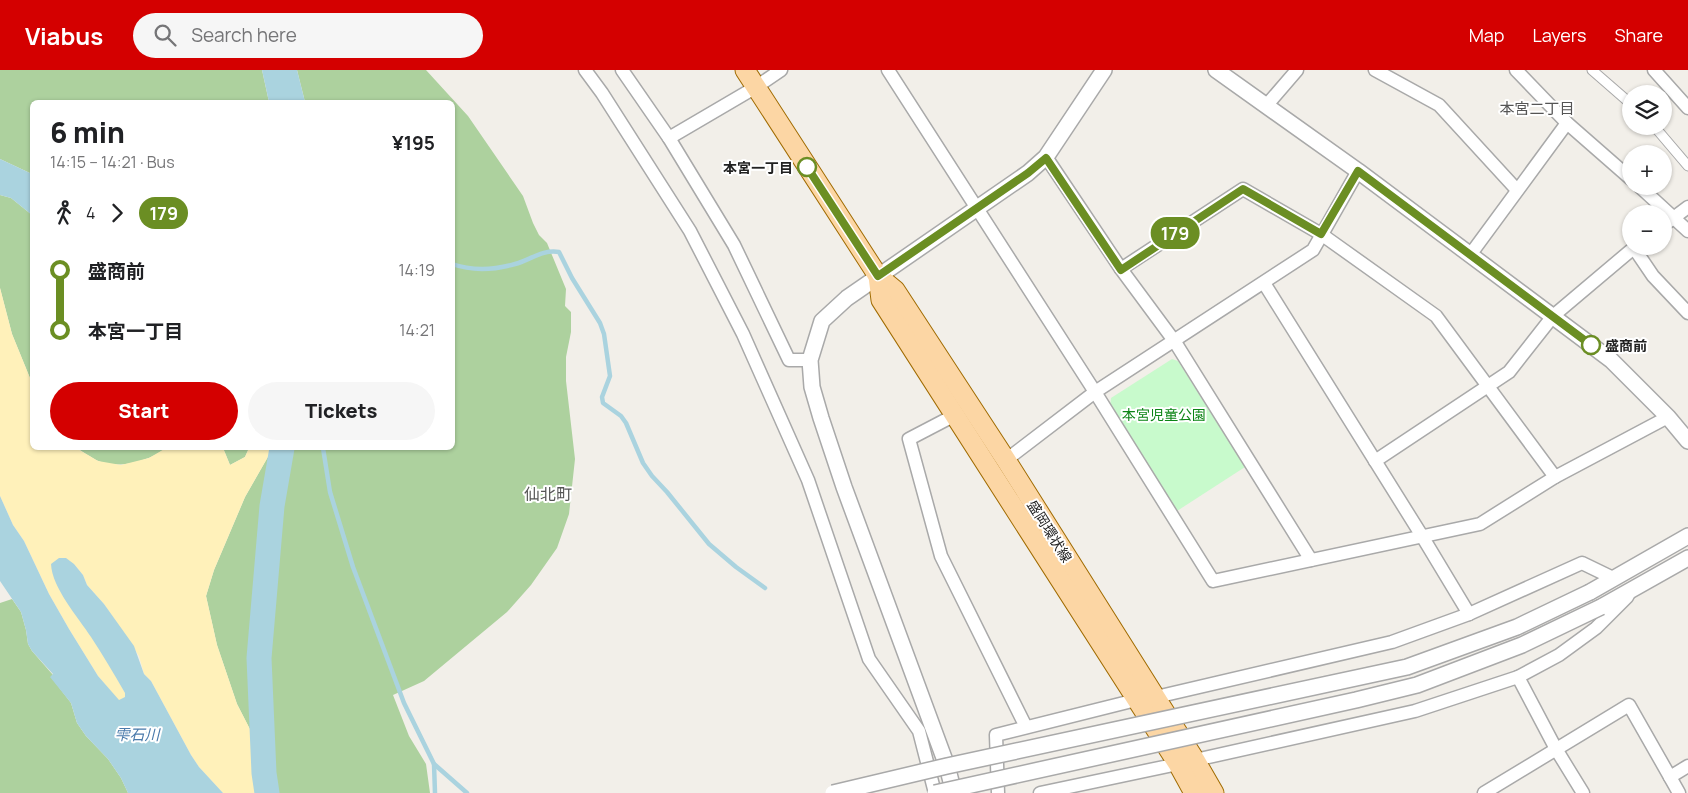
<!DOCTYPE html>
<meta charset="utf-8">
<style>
body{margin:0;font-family:Manrope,"Noto Sans JP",sans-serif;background:#f6f6f6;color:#202124;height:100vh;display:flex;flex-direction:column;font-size:19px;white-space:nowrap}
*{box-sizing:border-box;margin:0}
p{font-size:16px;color:#757577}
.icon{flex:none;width:28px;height:28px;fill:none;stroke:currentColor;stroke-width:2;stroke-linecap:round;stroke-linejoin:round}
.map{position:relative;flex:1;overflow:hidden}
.details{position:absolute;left:30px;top:30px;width:425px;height:350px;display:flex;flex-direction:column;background:#fff;border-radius:8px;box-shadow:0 1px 4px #0004}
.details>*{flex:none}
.badge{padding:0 10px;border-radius:16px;font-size:18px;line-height:32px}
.fabs{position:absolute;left:1622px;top:15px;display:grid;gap:10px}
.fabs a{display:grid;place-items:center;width:50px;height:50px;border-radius:50%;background:#fff;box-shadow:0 1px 4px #0004;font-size:25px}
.map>.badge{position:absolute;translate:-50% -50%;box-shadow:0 0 0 2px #fff}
.legs{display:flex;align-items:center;gap:8px;height:55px;padding:0 20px;font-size:16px}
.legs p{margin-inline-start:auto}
.headline{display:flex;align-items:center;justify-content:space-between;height:85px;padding:0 20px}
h1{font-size:28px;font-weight:800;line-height:38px}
.primary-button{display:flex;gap:10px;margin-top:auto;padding:10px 20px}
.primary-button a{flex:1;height:58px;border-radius:30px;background:#d40000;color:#fff;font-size:20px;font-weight:800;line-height:58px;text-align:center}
.primary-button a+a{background:#f6f6f6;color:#202124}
ul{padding:0 20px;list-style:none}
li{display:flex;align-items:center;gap:18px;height:60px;font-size:19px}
li i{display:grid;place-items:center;width:8px;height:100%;margin:0 6px;background:currentColor}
li i::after{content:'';width:12px;height:12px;margin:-6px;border:4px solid;border-radius:50%;background:#fff}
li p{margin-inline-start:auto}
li:first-child i{background:linear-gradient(#0000 50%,currentColor 0)}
li:last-child i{background:linear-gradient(currentColor 50%,#0000 0)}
header{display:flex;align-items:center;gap:30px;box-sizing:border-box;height:70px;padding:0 25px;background:#d40000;color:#fff}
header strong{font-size:24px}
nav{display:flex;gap:28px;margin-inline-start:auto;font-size:18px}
.search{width:350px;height:45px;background:#f6f6f6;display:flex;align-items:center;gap:12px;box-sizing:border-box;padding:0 18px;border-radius:28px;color:#757577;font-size:19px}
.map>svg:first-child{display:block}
.forest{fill:#add19e}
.sand{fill:#fff1ba}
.park{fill:#c8facc}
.water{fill:#aad3df}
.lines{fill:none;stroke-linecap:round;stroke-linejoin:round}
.stream{stroke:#aad3df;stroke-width:4.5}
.river{stroke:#aad3df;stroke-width:25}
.pedestrian-casing{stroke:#a9a9a9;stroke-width:11}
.minor-casing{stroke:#a9a9a9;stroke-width:15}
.tertiary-casing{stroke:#a9a9a9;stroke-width:18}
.primary-casing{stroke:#a06b00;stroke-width:21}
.pedestrian{stroke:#fff;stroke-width:9}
.minor{stroke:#fff;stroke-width:12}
.tertiary{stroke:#fff;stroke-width:15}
.primary{stroke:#fcd6a4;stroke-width:19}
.tertiary-bridge-casing{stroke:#a9a9a9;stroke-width:18;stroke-linecap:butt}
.tertiary-bridge{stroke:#fff;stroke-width:15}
.line-1-casing{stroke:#fff;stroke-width:11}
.line-1{stroke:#6b8e23;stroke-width:8}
.stop-1-dot{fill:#fff;stroke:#6b8e23;stroke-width:2.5}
.labels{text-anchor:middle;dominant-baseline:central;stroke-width:4;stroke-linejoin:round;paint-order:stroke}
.stop-label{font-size:14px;font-weight:bold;fill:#222;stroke:#fff;text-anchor:end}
.park-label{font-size:14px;fill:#0c8416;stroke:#fff}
.street-label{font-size:14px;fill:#222;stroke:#fff}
.neighbourhood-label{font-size:15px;fill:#555;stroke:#fff}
.water-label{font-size:15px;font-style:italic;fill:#4a7aab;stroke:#fff}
.quarter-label{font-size:16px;fill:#555;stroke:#fff}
</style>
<header>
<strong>Viabus</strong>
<div class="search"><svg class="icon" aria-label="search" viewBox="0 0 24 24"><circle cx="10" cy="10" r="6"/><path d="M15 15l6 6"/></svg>Search here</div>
<nav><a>Map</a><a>Layers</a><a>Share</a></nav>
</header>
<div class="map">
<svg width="1688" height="723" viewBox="0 0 1688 723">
<rect width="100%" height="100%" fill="#f2efe9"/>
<g class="forest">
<path d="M 0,0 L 262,0 L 269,32 L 32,32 L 32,104 L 0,89 Z"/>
<path d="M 297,0 L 426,0 L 468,46 L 523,126 L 533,153 L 539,165 L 547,173 L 566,219 L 565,236 L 571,242 L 571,262 L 566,287 L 566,311 L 575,389 L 569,444 L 557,478 L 531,515 L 507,542 L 424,611 L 393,625 L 409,666 L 426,694 L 430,723 L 263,723 L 260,706 L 258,675 L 237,634 L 217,575 L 206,526 L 214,500 L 245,427 L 273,378 L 452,378 L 452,32 L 305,32 Z"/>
<path d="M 0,125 L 11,128 L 32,145 L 32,313 L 12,264 L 0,218 Z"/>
<path d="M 76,378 L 166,378 C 148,392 117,400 96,390 C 89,386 82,381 76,378 Z"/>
<path d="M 223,378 L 249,378 L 245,387 L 230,395 Z"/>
<path d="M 12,529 L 21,542 L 26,560 L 28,574 L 32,581 L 53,605 L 51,607 L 71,633 L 77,653 L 86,666 L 108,689 L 121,708 L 128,723 L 0,723 L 0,533 Z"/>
</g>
<path class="sand" d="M 0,218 L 12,264 L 32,313 L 32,378 L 76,378 L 98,391 L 121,395 L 149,388 L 166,378 L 223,378 L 230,395 L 245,387 L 249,378 L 273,378 L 245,427 L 214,500 L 206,526 L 217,575 L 237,634 L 258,675 L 260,706 L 263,723 L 223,723 L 199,697 L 191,685 L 151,611 L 144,604 L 139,586 L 104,534 L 87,515 L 83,505 L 74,494 L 91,566 L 111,597 L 125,623 L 125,627 L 119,631 L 98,606 L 69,559 L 49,524 L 24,471 L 13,455 L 0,426 Z"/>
<path class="park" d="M 1172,289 L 1178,291 L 1245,397 L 1177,441 L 1110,336 L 1111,328 Z"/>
<g class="water">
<path d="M 262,0 L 297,0 L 305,32 L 269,32 Z"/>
<path d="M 0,89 L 32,104 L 32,145 L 11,128 L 0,125 Z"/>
<path d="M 0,426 L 13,455 L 24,471 L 49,524 L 69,559 L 98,606 L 119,630 L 125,627 L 125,623 C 114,604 103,585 91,567 C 78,547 52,518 51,494 L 59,488 L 66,488 L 74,494 L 83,505 L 87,515 L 104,534 L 134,576 L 144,604 L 151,611 L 191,685 L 199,697 L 223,723 L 128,723 L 121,708 L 108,689 L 86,666 L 77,653 L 71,633 L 50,607 L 53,604 L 32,581 L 28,574 L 26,560 L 21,542 L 0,511 Z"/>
</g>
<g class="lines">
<g class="stream">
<path d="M 452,194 C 472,201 494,200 515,194 C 530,190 543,179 559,182 L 572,208 L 600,253 L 604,264 L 610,306 L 602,327 L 603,333 L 621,346 L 626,353 L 643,393 L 652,406 L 667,422 L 709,474 L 736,497 L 765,518"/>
<path d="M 323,378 L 330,422 L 353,497 L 404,633 L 434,694 L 467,723"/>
<path d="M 434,694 L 435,723"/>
</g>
<path class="river" d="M 267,723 L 264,703 L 259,588 L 272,436 L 282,378"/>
<g class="pedestrian-casing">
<g id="pedestrian">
<path d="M 1592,0 L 1631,34"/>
<path d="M 1654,56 L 1688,96"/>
</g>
</g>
<g class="minor-casing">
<g id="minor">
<path d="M 585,0 L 602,23 L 690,161 L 743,264 L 808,410 L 869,589 L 919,661 L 935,723"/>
<path d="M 622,0 L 669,68 L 734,175 L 789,290 L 810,290"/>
<path d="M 888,0 L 1095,322 L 1213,511 L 1480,454 L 1555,407 L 1668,347"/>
<path d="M 1375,0 L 1439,35 L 1517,120"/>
<path d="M 1516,0 L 1567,53 L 1631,109"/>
<path d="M 1654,0 L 1688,38"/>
<path d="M 1266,36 L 1297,0"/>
<path d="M 669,68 L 756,17 L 781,0"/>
<path d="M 1046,87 L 1121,199 L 1175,272 L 1311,490"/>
<path d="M 1639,116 L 1688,161"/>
<path d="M 1664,155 L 1688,137"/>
<path d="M 1634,178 L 1653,206 L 1688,243"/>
<path d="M 1470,185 L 1567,53"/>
<path d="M 1121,199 L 1243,119 L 1321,164 L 1436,246 L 1555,407"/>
<path d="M 1264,213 L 1422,466 L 1469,544"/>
<path d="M 955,345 L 909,369 L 941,486 L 1026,657"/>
<path d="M 1006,390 L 1095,322 L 1313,180 L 1358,101"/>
<path d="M 1375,391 L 1509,302 L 1553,246 L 1636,176"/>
<path d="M 1518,607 L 1556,679 L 1583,723"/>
<path d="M 1156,627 L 1392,572 L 1469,544 L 1582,493 L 1613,508"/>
<path d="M 1195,690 L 1415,641 L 1518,607 L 1559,585 L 1596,558 L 1627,527 L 1629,523"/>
<path d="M 1670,707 L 1679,723"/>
<path d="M 998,723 L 996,665 L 1136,630"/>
<path d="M 1040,723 L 1178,694"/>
<path d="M 1484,723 L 1629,635 L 1670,707 L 1688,696"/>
</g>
</g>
<g class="tertiary-casing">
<g id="tertiary">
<path d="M 1216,0 L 1358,101 L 1611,290 L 1668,347 L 1688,371"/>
<path d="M 1590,522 L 1688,466"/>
<path d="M 1601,537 L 1688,488"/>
<path d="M 954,723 L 947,696 L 844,417 L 821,348 L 812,317 L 810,290 L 822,251 L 847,228 L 1028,103 L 1046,87 L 1104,0"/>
</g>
</g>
<g class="primary-casing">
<g id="primary">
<path d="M 745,0 L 878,206 L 895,220 L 1006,390 L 1195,690 L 1214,723"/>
<path d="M 878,206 L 881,230 L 1178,694 L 1194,723"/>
</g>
</g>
<use href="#pedestrian" class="pedestrian"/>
<use href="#minor" class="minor"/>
<use href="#tertiary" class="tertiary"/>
<use href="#primary" class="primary"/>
<g class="tertiary-bridge-casing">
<g id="tertiary-bridge">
<path d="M 833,723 L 947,696 L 1407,597 L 1517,557 L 1590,522"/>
<path d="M 935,723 L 1356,630 L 1417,615 L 1522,575 L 1601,537"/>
</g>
</g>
<use href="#tertiary-bridge" class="tertiary-bridge"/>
</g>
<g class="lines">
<g class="line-1-casing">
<path id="line-1" d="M 807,97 L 878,206 L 1028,103 L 1046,88 L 1121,200 L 1243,119 L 1321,164 L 1358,101 L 1591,275"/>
</g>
<use href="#line-1" class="line-1"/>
</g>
<g class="stop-1-dot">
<circle cx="807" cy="97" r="9"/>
<circle cx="1591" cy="275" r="9"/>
</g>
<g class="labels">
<g class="stop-label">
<text x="793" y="97">本宮一丁目</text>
<text x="1605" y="275" text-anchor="start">盛商前</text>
</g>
<g class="park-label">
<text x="1164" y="344">本宮児童公園</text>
</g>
<g class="street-label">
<text transform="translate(1050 461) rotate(58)">盛岡環状線</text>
</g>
<g class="neighbourhood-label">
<text x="1537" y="38">本宮二丁目</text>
</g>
<g class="water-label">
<text x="137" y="664">雫石川</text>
</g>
<g class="quarter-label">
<text x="548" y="424">仙北町</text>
</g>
</g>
</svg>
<div class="fabs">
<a><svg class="icon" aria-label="layers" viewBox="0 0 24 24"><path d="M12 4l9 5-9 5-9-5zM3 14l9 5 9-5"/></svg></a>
<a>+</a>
<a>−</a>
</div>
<b class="badge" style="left:1175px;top:163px;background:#6b8e23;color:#fff">179</b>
<section class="details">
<div class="headline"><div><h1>6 min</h1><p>14:15 – 14:21 · Bus</p></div><b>¥195</b></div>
<div class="legs"><svg class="icon" aria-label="walk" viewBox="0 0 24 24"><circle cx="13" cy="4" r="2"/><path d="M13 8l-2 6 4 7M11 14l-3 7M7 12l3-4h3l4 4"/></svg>4<svg class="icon" aria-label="forward" viewBox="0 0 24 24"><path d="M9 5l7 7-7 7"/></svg><b class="badge" style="background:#6b8e23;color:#fff">179</b></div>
<ul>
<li><i style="color:#6b8e23"></i><b>盛商前</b><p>14:19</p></li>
<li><i style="color:#6b8e23"></i><b>本宮一丁目</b><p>14:21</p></li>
</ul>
<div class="primary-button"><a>Start</a><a>Tickets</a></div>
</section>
</div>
